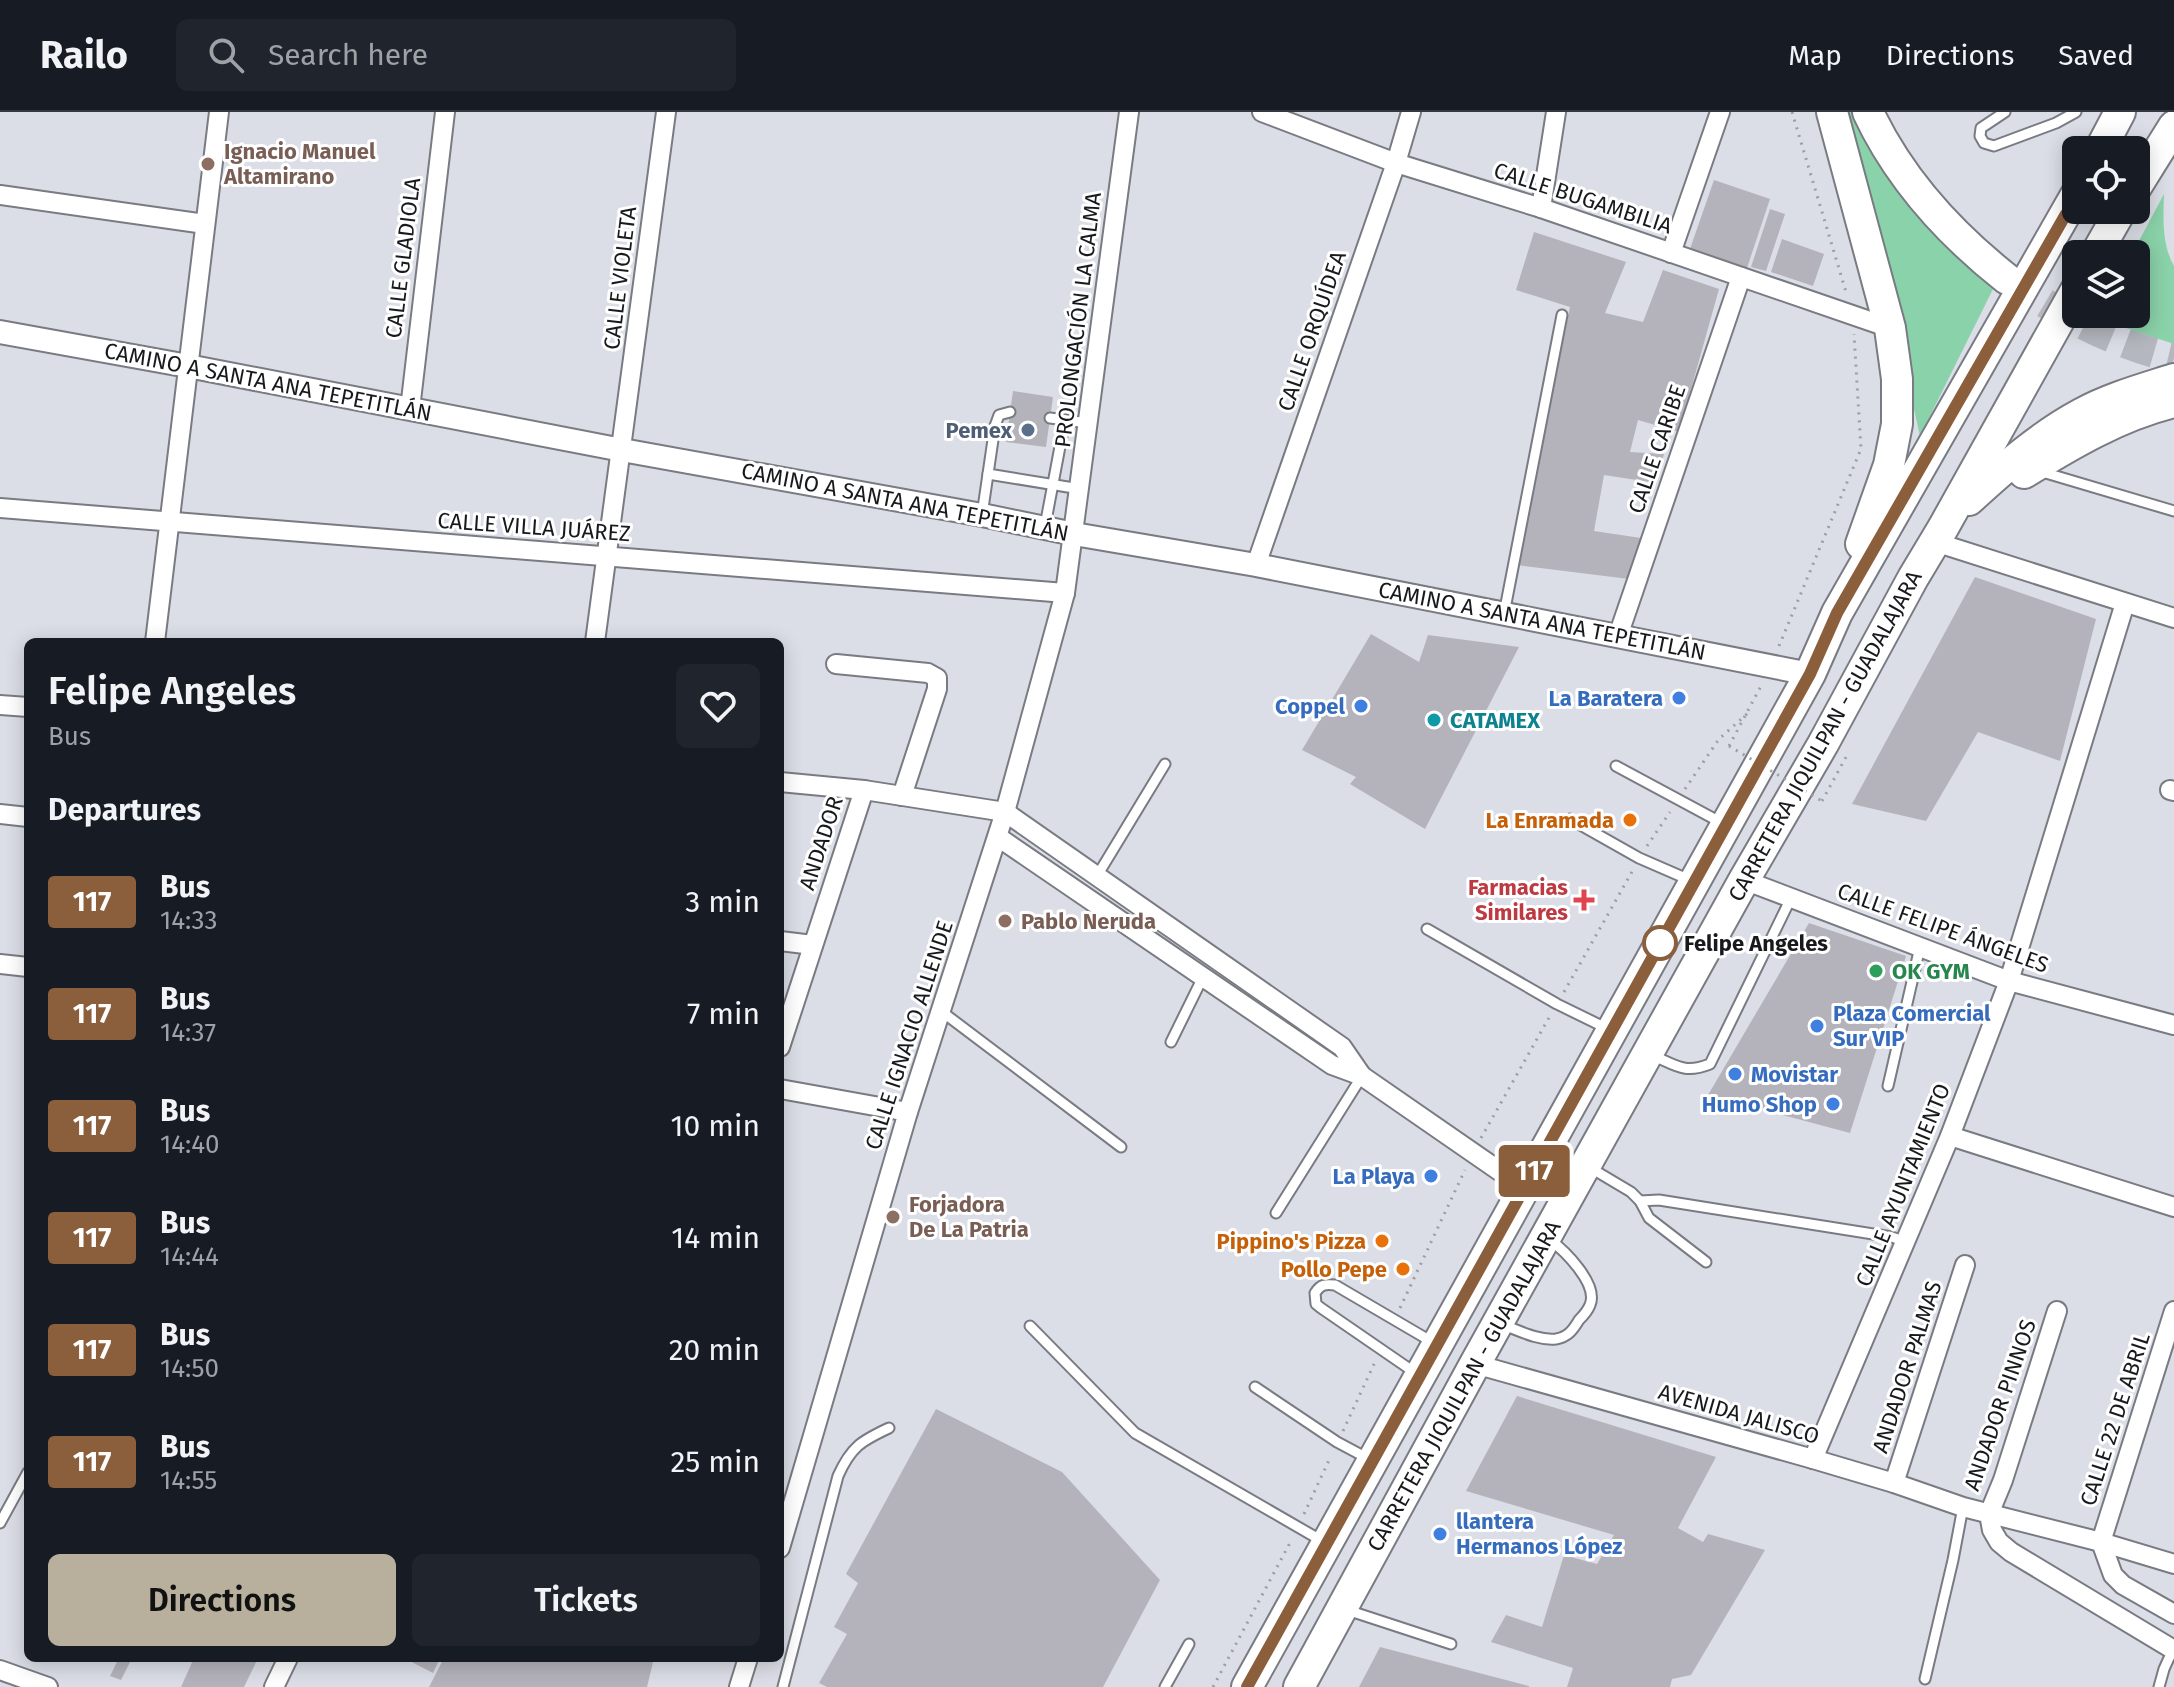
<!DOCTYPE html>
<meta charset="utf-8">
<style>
body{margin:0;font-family:"Fira Sans",sans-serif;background:#20242c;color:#f1f3f6;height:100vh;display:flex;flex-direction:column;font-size:30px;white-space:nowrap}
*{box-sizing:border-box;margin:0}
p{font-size:26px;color:#9ea1a6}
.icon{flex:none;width:44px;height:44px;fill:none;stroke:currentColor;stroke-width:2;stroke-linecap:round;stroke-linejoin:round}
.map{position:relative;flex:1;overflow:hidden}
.drawer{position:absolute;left:24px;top:526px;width:760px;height:1024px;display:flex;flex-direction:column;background:#171b24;border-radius:12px;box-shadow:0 4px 20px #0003}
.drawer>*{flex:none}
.badge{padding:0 16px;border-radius:6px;font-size:28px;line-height:52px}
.controls{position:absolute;left:2062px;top:24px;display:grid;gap:16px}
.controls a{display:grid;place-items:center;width:88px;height:88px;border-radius:12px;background:#171b24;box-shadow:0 4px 20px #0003;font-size:40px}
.map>.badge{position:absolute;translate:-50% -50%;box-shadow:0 0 0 4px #fff}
h2{padding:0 24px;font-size:30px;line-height:72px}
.round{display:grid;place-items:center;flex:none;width:84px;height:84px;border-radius:12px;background:#20242c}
.overview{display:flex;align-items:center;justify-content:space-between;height:136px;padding:0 24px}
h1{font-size:38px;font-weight:600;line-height:60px}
.primary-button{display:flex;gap:16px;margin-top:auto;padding:16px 24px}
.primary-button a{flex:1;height:92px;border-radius:12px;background:#b8b09c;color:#111;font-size:32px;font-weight:600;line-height:92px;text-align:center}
.primary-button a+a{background:#20242c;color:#f1f3f6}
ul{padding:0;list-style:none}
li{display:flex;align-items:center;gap:24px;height:112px;padding:0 24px}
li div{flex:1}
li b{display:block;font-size:30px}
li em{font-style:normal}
li .badge{min-width:88px;font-weight:700;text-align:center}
header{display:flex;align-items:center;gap:48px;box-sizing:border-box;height:112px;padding:0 40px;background:#171b24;border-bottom:2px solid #363941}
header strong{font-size:38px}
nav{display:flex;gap:44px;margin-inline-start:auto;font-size:28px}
.search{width:560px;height:72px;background:#20242c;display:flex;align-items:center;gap:20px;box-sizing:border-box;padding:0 28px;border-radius:12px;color:#9ea1a6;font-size:30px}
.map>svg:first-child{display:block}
.green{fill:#8ad2a9}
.building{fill:#b4b3bb}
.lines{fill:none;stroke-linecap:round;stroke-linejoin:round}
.trunk-tunnel{stroke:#b4b7be;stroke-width:30;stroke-dasharray:30 15;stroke-linecap:butt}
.service-casing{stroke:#797b83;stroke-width:13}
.minor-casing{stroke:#797b83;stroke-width:22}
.tertiary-casing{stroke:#797b83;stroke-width:26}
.trunk-casing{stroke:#797b83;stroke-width:34}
.path{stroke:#9c9ea5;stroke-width:3;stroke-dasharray:2 6;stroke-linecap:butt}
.service{stroke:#fff;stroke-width:9}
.minor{stroke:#fff;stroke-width:18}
.tertiary{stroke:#fff;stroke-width:22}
.trunk{stroke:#fff;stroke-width:30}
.path-bridge{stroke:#9c9ea5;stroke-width:3;stroke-dasharray:2 6;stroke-linecap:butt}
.line-casing{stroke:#fff;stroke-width:18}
.line{stroke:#8b5e3c;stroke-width:12}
.education-dot{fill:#8d6e63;stroke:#fff;stroke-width:3}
.service-dot{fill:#5c6f8a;stroke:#fff;stroke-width:3}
.shop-dot{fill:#3f7fe0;stroke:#fff;stroke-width:3}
.culture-dot{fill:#0f9aa8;stroke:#fff;stroke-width:3}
.food-dot{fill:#e8710a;stroke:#fff;stroke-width:3}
.health-dot{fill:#e0444e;stroke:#fff;stroke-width:3}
.stop-dot{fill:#fff;stroke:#8b5e3c;stroke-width:4}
.leisure-dot{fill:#2e9e5b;stroke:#fff;stroke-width:3}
.labels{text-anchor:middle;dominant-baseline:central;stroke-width:6;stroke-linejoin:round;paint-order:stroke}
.education-label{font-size:22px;font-weight:bold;fill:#785e54;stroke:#fff;text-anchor:start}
.street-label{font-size:22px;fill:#18191c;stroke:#fff}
.service-label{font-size:22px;font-weight:bold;fill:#4e5e75;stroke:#fff;text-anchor:end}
.shop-label{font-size:22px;font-weight:bold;fill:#366cbe;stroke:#fff;text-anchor:end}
.culture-label{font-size:22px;font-weight:bold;fill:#0d838f;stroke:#fff;text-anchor:start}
.food-label{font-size:22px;font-weight:bold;fill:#c56008;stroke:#fff;text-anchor:end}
.health-label{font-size:22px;font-weight:bold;fill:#be3a42;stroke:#fff;text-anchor:end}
.stop-label{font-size:22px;font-weight:bold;fill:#18191c;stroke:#fff;text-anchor:start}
.leisure-label{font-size:22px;font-weight:bold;fill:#27864d;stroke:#fff;text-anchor:start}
</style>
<header>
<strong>Railo</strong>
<div class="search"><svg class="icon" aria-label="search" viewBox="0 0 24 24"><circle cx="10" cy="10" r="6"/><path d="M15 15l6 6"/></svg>Search here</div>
<nav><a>Map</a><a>Directions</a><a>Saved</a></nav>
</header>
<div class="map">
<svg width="2174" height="1575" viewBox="0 0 2174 1575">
<rect width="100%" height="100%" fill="#dbdee6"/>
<g class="green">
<path d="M 1848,0 L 1854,0 L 1867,27 L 1937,126 L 1995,173 L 1920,324 Z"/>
<path d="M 2164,82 C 2163,106 2162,133 2174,154 L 2174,232 L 2111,211 L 2098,204 L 2136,202 L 2136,142 L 2132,142 Z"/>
</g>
<g class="building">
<path d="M 1714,68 L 1770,87 L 1747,156 L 1690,137 Z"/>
<path d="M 1770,97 L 1785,102 L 1766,159 L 1751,155 Z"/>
<path d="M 1534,120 L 1626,150 L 1605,201 L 1643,210 L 1663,158 L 1719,177 L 1679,320 L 1638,308 L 1630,340 L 1664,342 L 1656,371 L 1604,363 L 1594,419 L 1641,426 L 1629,467 L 1517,453 L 1570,195 L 1516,178 Z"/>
<path d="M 1782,127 L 1824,142 L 1813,174 L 1771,160 Z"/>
<path d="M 1013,279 L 1053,285 L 1046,335 L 1006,330 Z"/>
<path d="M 1975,465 L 2096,507 L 2060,649 L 1978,620 L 1926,709 L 1852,692 Z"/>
<path d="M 1371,522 L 1419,550 L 1428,523 L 1519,535 L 1425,717 L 1350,672 L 1356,665 L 1302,638 Z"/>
<path d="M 1809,811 L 1906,844 L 1850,1021 L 1708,983 Z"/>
<path d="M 1517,1284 L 1716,1345 L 1678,1416 L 1703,1430 L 1708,1422 L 1765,1438 L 1691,1563 L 1672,1567 L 1670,1575 L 1567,1575 L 1573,1556 L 1491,1530 L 1506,1503 L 1542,1515 L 1564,1443 L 1597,1452 L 1614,1423 L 1466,1379 Z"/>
<path d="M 936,1297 L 1062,1360 L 1160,1468 L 1103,1575 L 827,1575 L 819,1571 L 847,1522 L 834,1515 L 858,1471 L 846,1462 Z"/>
<path d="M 1380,1535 L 1529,1574 L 1529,1575 L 1359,1575 Z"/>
<path d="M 119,1546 L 132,1546 L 121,1568 L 110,1564 Z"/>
<path d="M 194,1546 L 258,1546 L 244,1575 L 181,1575 Z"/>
<path d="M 404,1546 L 440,1546 L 433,1561 Z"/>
<path d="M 444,1546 L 654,1546 L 647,1575 L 429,1575 Z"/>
</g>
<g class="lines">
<path class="trunk-tunnel" d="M 2007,167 C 2059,202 2113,232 2174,246"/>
<g class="service-casing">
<g id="service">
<path d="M 2005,0 L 1981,16 L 1980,24 L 1984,31 L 1994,34 L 2056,11 L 2076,0"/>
<path d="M 1050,306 L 1088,311"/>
<path d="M 2039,359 L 2174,399"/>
<path d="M 988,362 L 1080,377"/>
<path d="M 982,403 L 995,314 L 999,303 L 1010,300"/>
<path d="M 1045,414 L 1065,308"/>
<path d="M 1504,502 L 1562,203"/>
<path d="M 1616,654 L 1722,711"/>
<path d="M 1570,707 L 1639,746 L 1692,769"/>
<path d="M 1097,764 L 1165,652"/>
<path d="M 1427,817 L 1557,892 L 1606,916"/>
<path d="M 941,899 L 1121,1035"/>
<path d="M 1171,930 L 1203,865"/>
<path d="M 1654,944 C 1677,954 1685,962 1710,952 L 1791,786"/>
<path d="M 1888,974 L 1920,835"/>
<path d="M 1589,1055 L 1631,1080 L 1640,1089 L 1649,1106 L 1706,1150"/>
<path d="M 1640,1089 L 1659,1088 L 1892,1125 L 1906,1130"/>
<path d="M 1276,1101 L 1362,964"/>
<path d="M 1501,1212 C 1518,1218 1538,1229 1556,1227 C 1568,1225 1573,1218 1579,1208 C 1583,1204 1588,1198 1590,1193 C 1599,1172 1564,1138 1549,1127"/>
<path d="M 1030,1214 L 1135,1321 L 1324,1430"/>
<path d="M 1417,1262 L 1321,1196 L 1316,1192 L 1315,1181 C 1321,1172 1325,1172 1335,1173 L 1434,1231"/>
<path d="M 1255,1275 L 1337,1330 L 1367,1346"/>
<path d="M 0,1411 L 28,1360"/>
<path d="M 1344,1497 L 1451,1532"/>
<path d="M 1925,1567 L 1953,1448 L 1963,1395"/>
<path d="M 783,1575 L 838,1364 C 851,1335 861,1329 889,1316"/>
<path d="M 1165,1575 L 1189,1532"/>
<path d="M 2159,1575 L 2164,1557 L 2174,1535"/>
</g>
</g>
<g class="minor-casing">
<g id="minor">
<path d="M 1262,0 L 1396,51 L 1541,96 L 1890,216"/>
<path d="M 0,83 L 205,112"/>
<path d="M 1541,96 L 1556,0"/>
<path d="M 1671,141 L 1720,0"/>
<path d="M 410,297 L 445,0"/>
<path d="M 0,396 L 1065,481"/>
<path d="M 1935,430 L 2174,506"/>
<path d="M 1256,453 L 1396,51 L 1411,0"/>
<path d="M 1618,524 L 1741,165"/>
<path d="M 155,530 L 219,0"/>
<path d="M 595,530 L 666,0"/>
<path d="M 836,552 L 928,561 L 937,566 L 937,577 L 902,684"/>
<path d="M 0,593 L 28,595"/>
<path d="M 780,670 L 864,678 L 1005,700 L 1342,935 L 1362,964"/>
<path d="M 2170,678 L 2174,679"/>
<path d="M 0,702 L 28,705"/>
<path d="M 998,725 L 1332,953 L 1362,964 L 1524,1076"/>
<path d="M 1744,768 L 2009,869 L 2174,913"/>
<path d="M 780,829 L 813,833"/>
<path d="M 0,852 L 28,855"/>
<path d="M 780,935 L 864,678"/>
<path d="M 780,977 L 908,1000"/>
<path d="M 1950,1024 L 2174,1095"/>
<path d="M 2057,1199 L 2003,1368 L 1989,1402 L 1992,1418 L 1999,1430 L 2011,1440 L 2174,1538"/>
<path d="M 1475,1252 L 1813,1347 L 1894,1371 L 1963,1395 L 2101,1430 L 2174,1452"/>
<path d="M 1813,1347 L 1950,1024 L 2009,869 L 2125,491"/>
<path d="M 1894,1371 L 1965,1153"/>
<path d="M 2101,1430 L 2174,1199"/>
<path d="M 2101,1430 L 2113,1463 L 2123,1473 L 2174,1502"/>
<path d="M 780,1436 L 908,1000 L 1005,700 L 1065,481 L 1129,0"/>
<path d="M 0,1558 L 48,1575"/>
<path d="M 274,1575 L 288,1546"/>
<path d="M 739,1575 L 748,1546"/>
</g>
</g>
<g class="tertiary-casing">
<path id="tertiary" d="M 0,220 L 188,254 L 622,338 L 982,403 L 1074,422 L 1256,453 L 1810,562"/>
</g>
<g class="trunk-casing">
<g id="trunk">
<path d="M 1832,0 L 1890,216 L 1897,267 L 1897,312 L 1889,353 L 1861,432"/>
<path d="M 1868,0 C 1899,66 1950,122 2007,167"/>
<path d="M 2100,38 L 2120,0"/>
<path d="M 2136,75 L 2174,14"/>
<path d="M 2096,142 L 2121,98"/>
<path d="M 2024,361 C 2071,332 2120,303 2174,290"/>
<path d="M 1969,388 C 2004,356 2040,324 2081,302 C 2110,286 2143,277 2174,267"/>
<path d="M 1247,1575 L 1810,562 L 1837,501 L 2076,83"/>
<path d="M 1299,1575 L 1475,1252 L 1744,768 L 1823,632 L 1913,466 L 1943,416 L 2076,178"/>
</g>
</g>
<g class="path">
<path d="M 1792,0 L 1846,180"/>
<path d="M 1779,534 L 1861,337 L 1854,222"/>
<path d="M 1729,634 L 1761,574"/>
<path d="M 1685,677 L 1719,627 L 1748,601"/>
<path d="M 1822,689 L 1846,645 L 1844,644"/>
<path d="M 1647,734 L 1670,700"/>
<path d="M 1564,880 L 1633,758"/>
<path d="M 1481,1026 L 1550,904"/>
<path d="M 1400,1196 L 1465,1058"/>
<path d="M 1343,1319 L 1375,1250"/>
<path d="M 1304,1402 L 1331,1344"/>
<path d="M 1213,1575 L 1292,1427"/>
</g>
<use href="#service" class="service"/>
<use href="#minor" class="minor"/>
<use href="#tertiary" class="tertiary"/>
<use href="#trunk" class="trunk"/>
<path class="path-bridge" d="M 1729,634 L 1822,689"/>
</g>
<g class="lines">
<g class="line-casing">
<path id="line" d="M 1247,1575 L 1810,562 L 1837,501 L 2066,102"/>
</g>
<use href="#line" class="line"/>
</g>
<g class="education-dot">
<circle cx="208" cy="52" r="8"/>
<circle cx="1005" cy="809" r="8"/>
<circle cx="893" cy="1105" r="8"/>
</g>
<circle class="service-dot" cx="1028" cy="318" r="8"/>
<g class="shop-dot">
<circle cx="1679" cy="586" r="8"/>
<circle cx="1361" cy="594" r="8"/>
<circle cx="1817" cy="914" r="8"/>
<circle cx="1735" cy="962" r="8"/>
<circle cx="1833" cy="992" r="8"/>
<circle cx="1431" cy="1064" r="8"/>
<circle cx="1440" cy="1422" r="8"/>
</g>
<circle class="culture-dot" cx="1434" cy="608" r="8"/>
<g class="food-dot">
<circle cx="1630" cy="708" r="8"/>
<circle cx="1382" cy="1129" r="8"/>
<circle cx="1403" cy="1157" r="8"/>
</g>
<path class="health-dot" d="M1580 776h8v8h8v8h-8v8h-8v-8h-8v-8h8z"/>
<circle class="stop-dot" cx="1660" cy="831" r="16"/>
<circle class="leisure-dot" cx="1876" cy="859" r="8"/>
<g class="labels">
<g class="education-label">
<text x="224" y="39">Ignacio Manuel<tspan x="224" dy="25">Altamirano</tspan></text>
<text x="1021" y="809">Pablo Neruda</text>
<text x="909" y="1092">Forjadora<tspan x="909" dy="25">De La Patria</tspan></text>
</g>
<g class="street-label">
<text transform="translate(1583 86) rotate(18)">CALLE BUGAMBILIA</text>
<text transform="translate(403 146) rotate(-83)">CALLE GLADIOLA</text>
<text transform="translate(620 166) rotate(-83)">CALLE VIOLETA</text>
<text transform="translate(1078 208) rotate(-83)">PROLONGACIÓN LA CALMA</text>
<text transform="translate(1312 219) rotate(-71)">CALLE ORQUÍDEA</text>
<text transform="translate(268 270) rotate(11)">CAMINO A SANTA ANA TEPETITLÁN</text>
<text transform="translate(1657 337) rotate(-71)">CALLE CARIBE</text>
<text transform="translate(905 390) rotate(11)">CAMINO A SANTA ANA TEPETITLÁN</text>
<text transform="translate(534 415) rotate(4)">CALLE VILLA JUÁREZ</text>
<text transform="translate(1542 509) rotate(11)">CAMINO A SANTA ANA TEPETITLÁN</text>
<text transform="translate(1825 624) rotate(-61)">CARRETERA JIQUILPAN - GUADALAJARA</text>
<text transform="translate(821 731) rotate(-72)">ANDADOR</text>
<text transform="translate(1943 816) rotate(20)">CALLE FELIPE ÁNGELES</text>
<text transform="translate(909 923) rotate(-72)">CALLE IGNACIO ALLENDE</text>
<text transform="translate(1903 1073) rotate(-68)">CALLE AYUNTAMIENTO</text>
<text transform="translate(1907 1255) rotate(-72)">ANDADOR PALMAS</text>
<text transform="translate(1464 1274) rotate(-61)">CARRETERA JIQUILPAN - GUADALAJARA</text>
<text transform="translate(2000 1293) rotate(-71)">ANDADOR PINNOS</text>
<text transform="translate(1739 1302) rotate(16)">AVENIDA JALISCO</text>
<text transform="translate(2115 1307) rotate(-72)">CALLE 22 DE ABRIL</text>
</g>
<g class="service-label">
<text x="1012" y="318">Pemex</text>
</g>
<g class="shop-label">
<text x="1663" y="586">La Baratera</text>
<text x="1345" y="594">Coppel</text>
<text x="1833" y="901" text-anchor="start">Plaza Comercial<tspan x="1833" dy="25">Sur VIP</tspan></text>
<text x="1751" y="962" text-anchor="start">Movistar</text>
<text x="1817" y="992">Humo Shop</text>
<text x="1415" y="1064">La Playa</text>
<text x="1456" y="1409" text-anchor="start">llantera<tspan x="1456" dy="25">Hermanos López</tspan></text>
</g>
<g class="culture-label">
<text x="1450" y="608">CATAMEX</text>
</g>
<g class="food-label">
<text x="1614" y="708">La Enramada</text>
<text x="1366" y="1129">Pippino's Pizza</text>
<text x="1387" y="1157">Pollo Pepe</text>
</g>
<g class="health-label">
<text x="1568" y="775">Farmacias<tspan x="1568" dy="25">Similares</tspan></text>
</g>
<g class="stop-label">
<text x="1684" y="831">Felipe Angeles</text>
</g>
<g class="leisure-label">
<text x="1892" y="859">OK GYM</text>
</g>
</g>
</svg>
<div class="controls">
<a><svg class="icon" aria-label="locate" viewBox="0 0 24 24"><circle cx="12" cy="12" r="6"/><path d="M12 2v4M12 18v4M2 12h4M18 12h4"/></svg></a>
<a><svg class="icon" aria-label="layers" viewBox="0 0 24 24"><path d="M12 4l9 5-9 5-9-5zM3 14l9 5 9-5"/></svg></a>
</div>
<b class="badge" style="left:1534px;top:1059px;background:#8b5e3c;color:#fff">117</b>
<section class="drawer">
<div class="overview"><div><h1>Felipe Angeles</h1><p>Bus</p></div><a class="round"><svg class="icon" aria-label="heart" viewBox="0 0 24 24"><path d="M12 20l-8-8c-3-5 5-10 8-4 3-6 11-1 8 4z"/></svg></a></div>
<h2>Departures</h2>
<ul>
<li><span class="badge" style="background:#8b5e3c;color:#fff">117</span><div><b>Bus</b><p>14:33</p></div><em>3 min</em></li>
<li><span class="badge" style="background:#8b5e3c;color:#fff">117</span><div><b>Bus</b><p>14:37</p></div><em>7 min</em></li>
<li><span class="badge" style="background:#8b5e3c;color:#fff">117</span><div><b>Bus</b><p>14:40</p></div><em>10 min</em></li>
<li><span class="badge" style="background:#8b5e3c;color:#fff">117</span><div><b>Bus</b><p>14:44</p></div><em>14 min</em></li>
<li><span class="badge" style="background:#8b5e3c;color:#fff">117</span><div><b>Bus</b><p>14:50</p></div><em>20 min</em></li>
<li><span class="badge" style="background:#8b5e3c;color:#fff">117</span><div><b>Bus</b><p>14:55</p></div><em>25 min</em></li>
</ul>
<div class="primary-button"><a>Directions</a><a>Tickets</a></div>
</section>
</div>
